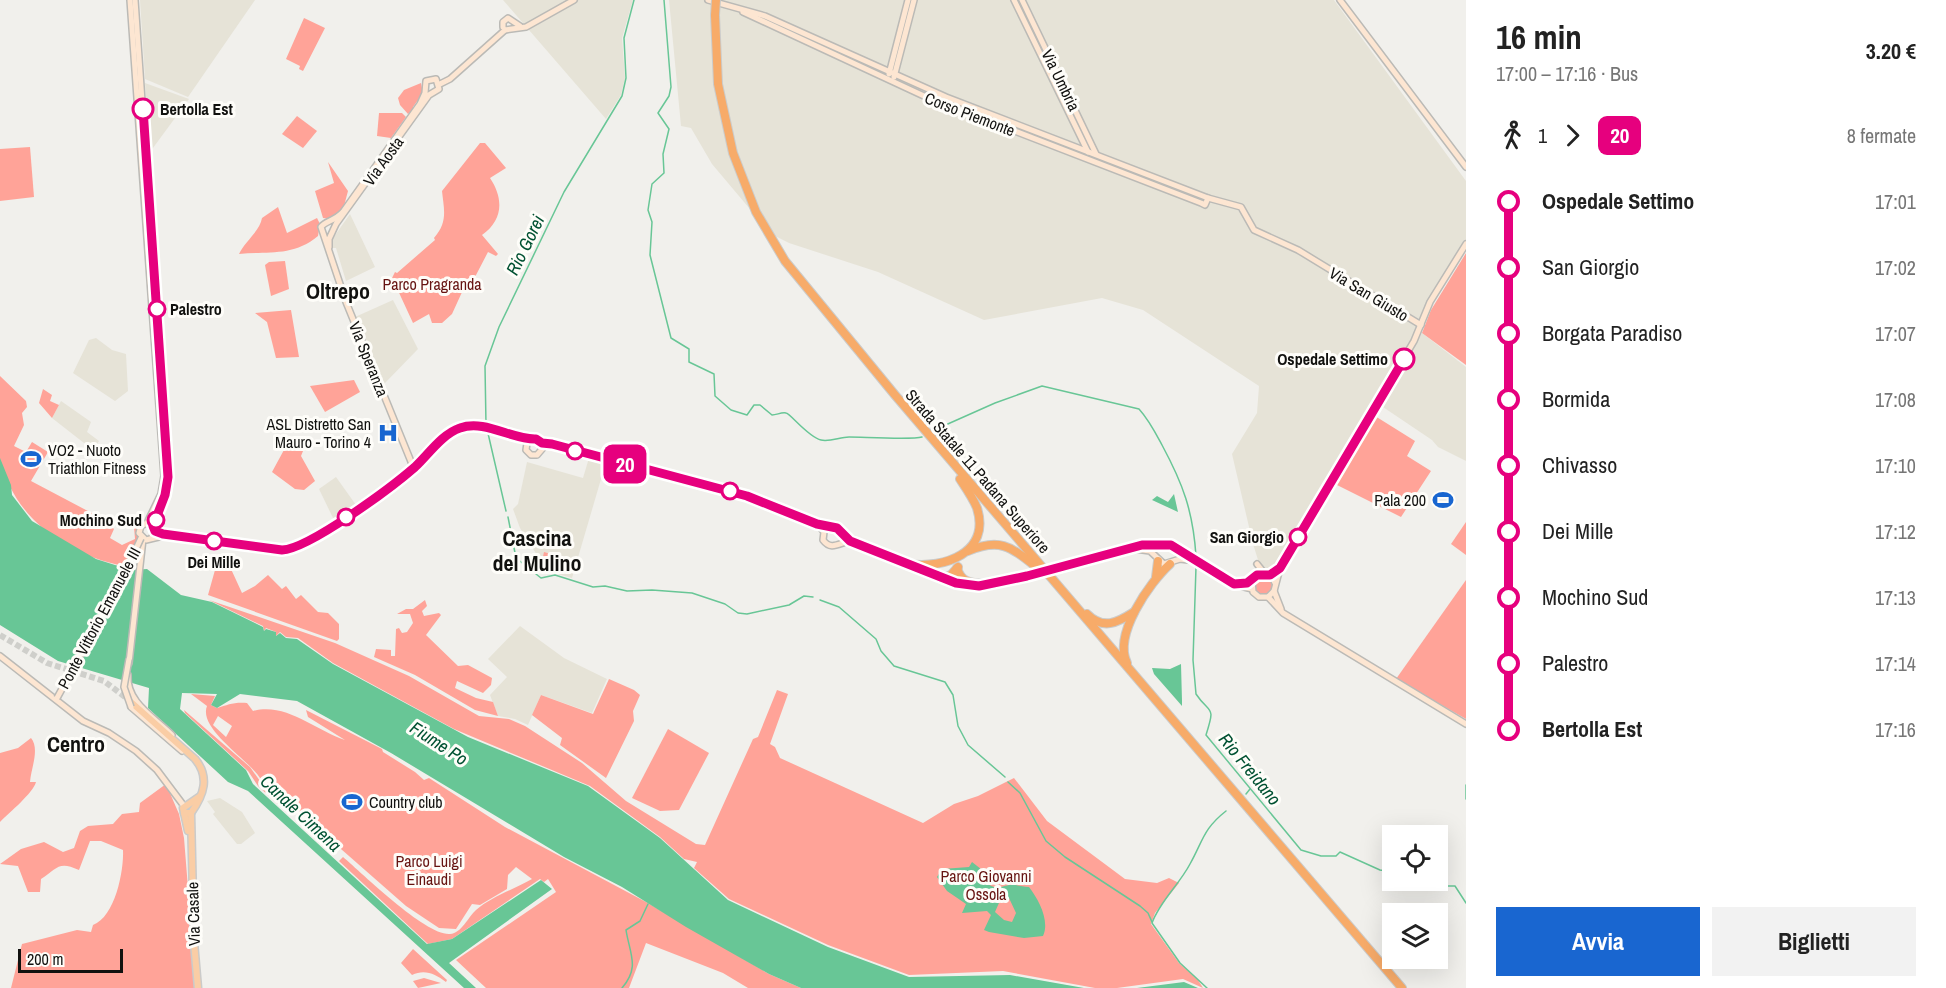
<!DOCTYPE html>
<html lang="it">
<meta charset="utf-8">
<style>
body{margin:0;font-family:"Archivo Narrow",sans-serif;background:#f2f2f2;color:#222;height:100vh;display:flex;flex-direction:column;font-size:22px;white-space:nowrap}
*{box-sizing:border-box;margin:0}
p{font-size:20px;color:#767676}
.icon{flex:none;width:33px;height:33px;fill:none;stroke:currentColor;stroke-width:2;stroke-linecap:round;stroke-linejoin:round}
.map{position:relative;flex:1;overflow:hidden}
.sheet{display:flex;flex-direction:column;background:#fff;width:480px}
.sheet>*{flex:none}
.badge{padding:0 12px;border-radius:9px;font-size:21px;line-height:39px}
.tools{position:absolute;left:1382px;top:825px;display:grid;gap:12px}
.tools a{display:grid;place-items:center;width:66px;height:66px;border-radius:0px;background:#fff;box-shadow:0 6px 24px #0002;font-size:30px}
.scale{position:absolute;left:18px;bottom:15px;width:105px;box-sizing:border-box;padding-left:6px;border:3px solid #11110f;border-top:0;font-size:16px;line-height:21px;white-space:nowrap;color:#11110f;-webkit-text-stroke:4px #fefdf9;paint-order:stroke}
.map>.badge{position:absolute;translate:-50% -50%;box-shadow:0 0 0 3px #fff}
.legs{display:flex;align-items:center;gap:9px;height:66px;padding:0 30px;font-size:20px}
.legs p{margin-inline-start:auto}
.summary{display:flex;align-items:center;justify-content:space-between;height:102px;padding:0 30px}
h1{font-size:33px;font-weight:700;line-height:45px}
.cta{display:flex;gap:12px;margin-top:auto;padding:12px 30px}
.cta a{flex:1;height:69px;border-radius:0px;background:#1966d0;color:#fff;font-size:24px;font-weight:700;line-height:69px;text-align:center}
.cta a+a{background:#f2f2f2;color:#222}
ul{padding:0 30px;list-style:none}
li{display:flex;align-items:center;gap:21px;height:66px;font-size:22px}
li i{display:grid;place-items:center;width:9px;height:100%;margin:0 8px;background:currentColor}
li i::after{content:'';width:15px;height:15px;margin:-8px;border:4px solid;border-radius:50%;background:#fff}
li p{margin-inline-start:auto}
li:first-child i{background:linear-gradient(#0000 50%,currentColor 0)}
li:last-child i{background:linear-gradient(currentColor 50%,#0000 0)}
main{display:flex;flex:1;min-height:0}
.map>svg:first-child{display:block}
.built{fill:#e6e3d7}
.green{fill:#ffa398;fill-rule:evenodd}
.water{fill:#68c696;fill-rule:evenodd}
.lines{fill:none;stroke-linecap:round;stroke-linejoin:round}
.stream{stroke:#68c696;stroke-width:1.5}
.primary-tunnel{stroke:#cfcfcb;stroke-width:6;stroke-dasharray:6 3;stroke-linecap:butt}
.secondary-casing{stroke:#bbbab6;stroke-width:8}
.primary-casing{stroke:#cbcbca;stroke-width:9}
.highway-casing{stroke:#cbcbca;stroke-width:10}
.secondary{stroke:#fde6d2;stroke-width:5}
.primary{stroke:#facda5;stroke-width:6}
.highway{stroke:#f7ab69;stroke-width:8}
.secondary-bridge-casing{stroke:#bbbab6;stroke-width:8;stroke-linecap:butt}
.highway-bridge-casing{stroke:#cbcbca;stroke-width:10;stroke-linecap:butt}
.secondary-bridge{stroke:#fde6d2;stroke-width:5}
.highway-bridge{stroke:#f7ab69;stroke-width:8}
.line-1-casing{stroke:#fff;stroke-width:14}
.line-1{stroke:#e6007e;stroke-width:9}
.stop-1-dot{fill:#fff;stroke:#e6007e;stroke-width:3}
.labels{text-anchor:middle;dominant-baseline:central;stroke-width:6;stroke-linejoin:round;paint-order:stroke}
.street-label{font-size:16px;fill:#11110f;stroke:#fefdf9}
.stop-label{font-size:16px;font-weight:bold;fill:#11110f;stroke:#fefdf9;text-anchor:end}
.park-label{font-size:16px;fill:#661311;stroke:#fefdf9}
.poi-label{font-size:16px;fill:#11110f;stroke:#fefdf9;text-anchor:end}
.water-label{font-size:18px;font-style:italic;fill:#005132;stroke:#fefdf9}
.district-label{font-size:22px;font-weight:bold;fill:#11110f;stroke:#fefdf9}
</style>
<main>
<div class="map">
<svg width="1466" height="988" viewBox="0 0 1466 988">
<rect width="100%" height="100%" fill="#f1f0ec"/>
<g class="built">
<path d="M 140,0 L 255,0 L 188,97 L 145,79 Z"/>
<path d="M 503,0 L 633,0 L 622,38 L 625,78 L 621,95 L 606,119 Z"/>
<path d="M 669,0 L 1334,0 L 1466,181 L 1466,243 L 1431,296 L 1413,338 L 1287,553 L 1275,571 L 1266,572 L 1259,563 L 1253,544 L 1232,454 L 1257,413 L 1259,386 L 1143,310 L 1102,298 L 984,320 L 878,272 L 789,243 L 771,234 L 712,164 L 691,128 L 681,126 Z"/>
<path d="M 145,83 L 189,99 L 150,152 Z"/>
<path d="M 350,214 L 375,267 L 346,281 L 336,248 L 332,248 L 331,241 Z"/>
<path d="M 393,300 L 418,349 L 384,384 L 355,317 Z"/>
<path d="M 1422,333 L 1466,367 L 1466,461 L 1438,447 L 1432,440 L 1380,405 Z"/>
<path d="M 96,338 L 112,350 L 126,354 L 128,391 L 115,401 L 73,373 L 89,340 Z"/>
<path d="M 61,401 L 91,422 L 87,432 L 99,441 L 93,450 L 52,418 Z"/>
<path d="M 589,458 L 606,462 L 572,578 L 547,571 L 520,528 L 513,509 L 518,504 L 527,462 L 583,478 Z"/>
<path d="M 336,477 L 356,505 L 334,520 L 319,489 Z"/>
<path d="M 520,626 L 564,658 L 607,679 L 592,713 L 541,695 L 528,725 L 515,719 L 498,716 L 490,695 L 507,677 L 488,659 Z"/>
<path d="M 220,798 L 242,812 L 255,833 L 241,844 L 237,844 L 213,814 L 215,812 L 207,801 Z"/>
</g>
<g class="green">
<path d="M 304,18 L 325,28 L 303,71 L 299,69 L 300,66 L 286,59 Z"/>
<path d="M 421,83 L 423,93 L 413,107 L 415,108 L 408,114 L 400,105 L 398,98 L 404,90 Z"/>
<path d="M 379,113 L 402,113 L 406,117 L 391,138 L 377,136 Z"/>
<path d="M 297,116 L 317,131 L 303,148 L 282,134 Z"/>
<path d="M 480,143 L 485,143 L 506,168 L 490,178 C 504,199 503,220 482,235 L 498,254 L 496,256 L 488,252 L 475,277 L 477,280 L 475,285 L 468,279 L 452,314 L 442,323 L 432,323 L 429,314 L 413,323 L 395,284 L 393,285 L 392,278 L 395,272 L 397,273 L 435,240 L 434,238 C 448,222 444,210 442,191 Z"/>
<path d="M 30,147 L 34,197 L 0,201 L 0,149 Z"/>
<path d="M 328,162 L 348,191 L 344,206 L 331,219 L 323,218 L 315,191 L 334,183 Z"/>
<path d="M 278,207 L 287,233 L 317,218 L 320,224 L 318,236 C 293,257 268,251 239,254 C 245,241 260,231 262,218 Z"/>
<path d="M 1466,253 L 1466,365 L 1422,333 L 1431,310 Z"/>
<path d="M 285,261 L 289,289 L 271,296 L 265,265 L 269,262 Z"/>
<path d="M 291,310 L 299,357 L 276,358 L 267,322 L 255,313 Z"/>
<path d="M 0,376 L 26,401 L 27,407 L 22,413 L 24,425 L 14,446 L 26,452 L 32,442 L 48,452 L 31,481 L 103,519 L 114,529 L 110,538 L 122,545 L 135,539 L 134,527 L 138,528 L 139,538 L 124,566 C 66,555 14,518 0,459 C 0,439 0,399 0,376 Z"/>
<path d="M 354,380 L 360,392 L 325,412 L 310,386 Z"/>
<path d="M 43,389 L 52,395 L 50,401 L 59,405 L 52,418 L 39,403 Z"/>
<path d="M 1375,416 L 1415,441 L 1407,456 L 1431,471 L 1401,517 L 1335,484 Z"/>
<path d="M 291,437 L 305,446 L 301,456 L 315,481 L 304,490 L 295,489 L 272,472 Z"/>
<path d="M 1466,522 L 1466,555 L 1451,544 Z"/>
<path d="M 544,552 L 561,557 L 559,565 L 542,561 Z"/>
<path d="M 231,569 L 242,593 L 255,586 L 268,575 L 282,589 L 286,586 L 296,599 L 301,595 L 318,612 L 328,613 L 339,624 L 339,639 L 337,641 L 208,595 L 215,570 Z"/>
<circle cx="1263" cy="586" r="9"/>
<path d="M 1466,580 L 1466,719 L 1396,679 Z"/>
<path d="M 209,600 L 335,643 L 409,676 L 479,716 L 509,719 L 525,726 L 582,763 L 626,801 L 696,844 L 705,845 L 753,739 L 758,737 L 777,690 L 788,694 L 770,744 L 775,747 L 780,758 L 923,823 L 954,804 L 978,796 L 1014,778 L 1047,821 L 1125,879 L 1157,883 L 1169,878 L 1179,883 L 1155,913 L 1151,924 L 1179,963 L 1198,980 L 1203,988 L 1183,979 L 1117,988 L 1095,988 L 1003,971 L 909,975 L 828,945 L 729,899 L 694,868 L 697,862 L 684,859 L 660,837 L 590,786 L 454,729 L 333,663 L 298,638 L 286,637 L 280,632 L 276,636 L 276,632 L 266,628 L 264,631 L 263,626 Z"/>
<path d="M 425,600 L 427,606 L 422,611 L 424,616 L 439,613 L 441,615 L 426,635 L 458,666 L 468,665 L 492,678 L 491,685 L 483,693 L 457,681 L 455,688 L 476,698 L 493,702 L 498,716 L 475,710 L 415,675 L 374,657 L 376,649 L 391,650 L 391,656 L 395,656 L 396,629 L 399,628 L 402,633 L 407,632 L 413,623 L 410,614 L 397,614 L 406,609 L 413,609 Z"/>
<path d="M 609,679 L 634,690 L 640,695 L 633,711 L 634,721 L 606,778 L 560,745 L 562,738 L 532,715 L 541,695 L 593,714 Z"/>
<path d="M 191,694 L 215,696 L 211,705 L 217,708 C 228,705 233,702 247,703 L 253,711 C 286,702 315,730 345,740 L 308,717 L 306,710 L 382,749 L 383,752 L 415,772 L 424,780 L 429,778 L 505,827 L 646,902 L 769,974 L 801,988 L 748,988 L 723,973 L 646,943 L 629,988 L 486,988 L 456,960 L 556,892 L 548,879 L 544,882 L 540,879 L 452,939 L 428,944 L 339,861 L 343,857 C 363,874 426,936 450,934 C 462,933 468,917 476,910 C 492,896 515,889 532,879 L 516,867 L 508,875 L 507,889 L 480,905 L 472,904 L 456,929 L 439,928 L 406,906 L 260,778 C 248,759 198,729 207,706 ZM 218,716 L 232,726 L 226,737 L 213,725 Z"/>
<path d="M 184,710 L 250,767 L 260,781 L 280,801 L 279,805 L 258,786 L 248,771 L 185,713 Z"/>
<path d="M 668,729 L 709,753 L 679,810 L 660,811 L 632,798 Z"/>
<path d="M 31,738 C 40,749 31,768 30,782 L 36,782 C 33,793 10,812 0,822 L 0,753 L 18,748 Z"/>
<path d="M 166,784 L 179,814 L 184,838 L 196,988 L 11,988 L 22,944 L 77,930 L 91,932 L 93,925 C 115,917 124,871 123,850 L 101,841 L 90,841 L 79,870 C 58,860 57,869 41,879 L 40,892 L 28,892 L 18,866 L 0,864 L 21,849 L 44,842 L 63,852 L 74,848 L 80,831 L 88,826 L 113,824 L 122,814 L 139,812 L 140,803 Z"/>
<path d="M 413,949 L 447,980 L 446,982 C 435,974 425,969 412,975 L 401,963 Z"/>
<path d="M 424,978 L 441,983 L 418,988 L 413,981 Z"/>
</g>
<g class="water">
<path d="M 0,458 L 11,485 L 12,495 L 32,521 L 96,559 L 131,570 L 147,569 L 181,595 L 212,602 L 263,627 L 264,631 L 266,629 L 276,632 L 276,636 L 280,633 L 286,638 L 297,639 L 333,664 L 468,737 L 588,786 L 660,838 L 728,900 L 828,947 L 909,977 L 1010,975 L 1084,988 L 801,988 L 769,974 L 686,927 L 622,887 L 564,857 L 391,753 L 297,701 L 240,694 L 217,708 L 211,705 L 217,694 L 182,693 L 180,709 L 246,770 L 253,784 L 427,944 L 452,939 L 541,880 L 552,889 L 449,963 L 476,988 L 464,988 L 248,791 L 228,782 L 148,708 L 149,688 L 58,661 L 0,625 Z"/>
<path d="M 1174,494 L 1178,512 L 1152,500 L 1157,496 L 1168,502 Z"/>
<path d="M 1181,664 L 1182,701 L 1182,706 L 1154,674 L 1152,668 L 1170,669 Z"/>
<path d="M 972,862 L 986,873 L 988,884 C 1000,892 1002,884 1013,885 C 1019,885 1023,887 1029,887 C 1039,900 1050,921 1043,936 L 1024,938 L 989,932 L 984,930 L 991,915 L 987,911 L 962,913 L 966,904 L 947,891 L 937,877 L 942,869 L 969,867 ZM 1002,896 L 1009,898 L 1016,913 L 1012,922 L 1004,920 L 995,912 Z"/>
<path d="M 1184,982 L 1198,988 L 1137,988 Z"/>
</g>
<g class="lines">
<g class="stream">
<path d="M 664,0 L 671,87 L 669,96 L 658,113 L 669,129 L 663,154 L 664,173 L 652,184 L 648,210 L 652,222 L 650,255 L 671,338 L 689,349 L 689,362 L 714,374 L 715,396 L 731,410 L 747,415 L 754,405 L 760,405 L 772,415 C 777,415 781,412 786,413 C 790,413 808,437 821,440 C 830,442 840,437 849,437 C 863,437 912,440 922,437"/>
<path d="M 486,425 L 485,366 L 499,327 L 564,192 L 622,96 L 626,78 L 624,38 L 634,0"/>
<path d="M 487,429 L 506,511"/>
<path d="M 932,431 L 995,403 L 1042,386 L 1139,409 C 1149,420 1155,432 1162,445 C 1183,484 1193,511 1196,556"/>
<path d="M 508,517 L 516,558 L 541,578 L 555,575 L 593,587 L 605,586 L 627,591 L 652,590 L 692,593 L 725,604 L 738,613 L 747,614 L 789,605 L 804,596 L 813,597"/>
<path d="M 1196,567 L 1193,660 L 1196,694 C 1210,715 1216,704 1206,735 L 1301,850 L 1321,856 L 1336,856 L 1340,852 L 1380,870 L 1392,872"/>
<path d="M 820,600 L 839,607 L 876,639 L 881,651 L 894,666 L 945,682 L 953,695 L 958,726 L 968,745 L 1005,777"/>
<path d="M 1008,782 L 1020,793 L 1046,841 L 1065,857 L 1140,906 L 1148,913 L 1152,922"/>
<path d="M 1466,785 L 1466,799"/>
<path d="M 1246,794 L 1250,789"/>
<path d="M 1433,880 L 1438,886 L 1455,886 L 1466,903"/>
<path d="M 622,988 C 640,967 630,955 626,930 L 640,921 L 648,904"/>
<path d="M 1207,988 L 1180,963 L 1152,923 C 1160,901 1179,885 1190,864 C 1203,841 1203,829 1226,811"/>
</g>
<path class="primary-tunnel" d="M 0,635 L 47,663 L 104,681 L 129,700"/>
<g class="secondary-casing">
<g id="secondary">
<path d="M 130,0 L 164,476 L 161,494 L 147,523 L 141,526 L 139,533 L 146,540 L 167,535"/>
<path d="M 135,0 L 168,477 L 152,538"/>
<path d="M 708,0 L 765,16 L 946,97 L 1208,198 L 1241,207 L 1254,230 L 1298,250 L 1421,325"/>
<path d="M 1014,0 L 1088,152"/>
<path d="M 1022,0 L 1096,154"/>
<path d="M 1340,0 L 1466,167"/>
<path d="M 743,12 L 924,96 L 1201,203 L 1205,205 L 1208,198"/>
<path d="M 503,27 L 503,22 L 508,18 L 520,26"/>
<path d="M 505,30 L 526,27 L 574,0"/>
<path d="M 889,74 L 908,0"/>
<path d="M 894,77 L 914,0"/>
<path d="M 440,84 L 450,79 L 505,30"/>
<path d="M 329,247 L 329,239 L 336,224 L 429,95 L 439,89 L 436,79 L 426,81 L 425,93 L 420,104 L 343,212 C 335,221 325,221 321,227 L 346,302 L 414,469"/>
<path d="M 542,443 L 552,444 L 747,496 L 817,524 L 837,528 L 850,541 L 943,578 L 976,586"/>
<path d="M 818,525 L 824,532 L 823,540 C 831,551 839,543 850,541"/>
<path d="M 165,535 L 282,550 C 309,549 393,487 415,467 C 428,455 442,434 460,428 C 485,419 512,439 536,439 L 543,448 L 537,455 L 531,455 L 526,450 L 527,443 L 531,439"/>
<path d="M 1135,549 L 1150,551 L 1164,564 L 1180,559 L 1196,561"/>
<path d="M 1257,564 L 1265,574"/>
<path d="M 1058,568 C 1078,563 1155,537 1171,545 C 1196,558 1223,584 1252,589"/>
<path d="M 1252,581 L 1253,592 L 1259,597 L 1268,597 L 1274,591 L 1280,568 L 1414,341 L 1430,302 L 1466,244"/>
<path d="M 1239,584 L 1247,583 L 1263,573 L 1272,577 L 1275,583"/>
<path d="M 988,585 L 1027,576"/>
<path d="M 1274,591 L 1281,609"/>
<path d="M 1268,597 L 1283,613 L 1466,724"/>
<path d="M 0,656 L 83,721 L 109,733 L 136,751 L 157,770 L 184,806"/>
<path d="M 129,663 L 143,539"/>
<path d="M 128,675 C 126,702 154,717 172,735"/>
<path d="M 131,707 L 182,751"/>
</g>
</g>
<g class="primary-casing">
<g id="primary">
<path d="M 132,703 L 195,759 C 210,777 204,795 191,813 L 184,813"/>
<path d="M 191,813 L 194,942 L 198,988"/>
<path d="M 188,831 L 183,808 L 199,797"/>
</g>
</g>
<g class="highway-casing">
<g id="highway">
<path d="M 715,15 L 718,84 L 733,153 L 756,212 L 785,261 L 895,395 L 1402,988"/>
<path d="M 968,551 C 999,538 1010,546 1035,566"/>
<path d="M 909,564 C 944,569 991,553 977,508 C 973,498 966,488 960,479"/>
<path d="M 957,568 C 962,586 976,582 991,585"/>
<path d="M 1156,577 L 1158,561"/>
<path d="M 943,578 L 951,575 L 958,567"/>
<path d="M 1087,614 C 1103,630 1117,623 1134,612"/>
<path d="M 1127,663 C 1113,635 1149,583 1170,564"/>
</g>
</g>
<use href="#secondary" class="secondary"/>
<use href="#primary" class="primary"/>
<use href="#highway" class="highway"/>
<g class="secondary-bridge-casing">
<g id="secondary-bridge">
<path d="M 1027,576 L 1058,568"/>
<path d="M 129,659 L 124,687 L 131,707"/>
<path d="M 57,698 L 122,579 L 141,538"/>
</g>
</g>
<g class="highway-bridge-casing">
<path id="highway-bridge" d="M 715,15 L 716,0"/>
</g>
<use href="#secondary-bridge" class="secondary-bridge"/>
<use href="#highway-bridge" class="highway-bridge"/>
</g>
<g class="lines">
<g class="line-1-casing">
<path id="line-1" d="M 143,109 L 168,477 L 165,495 L 153,526 L 155,531 L 163,534 L 282,550 C 309,549 392,487 415,467 C 428,455 442,434 460,428 C 485,419 512,440 536,439 L 542,443 L 552,444 L 747,496 L 817,524 L 837,528 L 850,541 L 956,583 L 979,586 L 1027,576 L 1142,545 L 1171,545 L 1234,584 L 1247,583 L 1257,575 L 1270,575 L 1280,568 L 1404,359"/>
</g>
<use href="#line-1" class="line-1"/>
</g>
<defs>
<g id="hospital-bare" transform="scale(1.62)"><path d="M-5-5h3v3.5h4V-5h3V5h-3V1.5h-4V5h-3Z" fill="#1966d0" stroke="#fefdf9" stroke-width="2.5" paint-order="stroke"/></g>
<g id="stadium-bare" transform="scale(1.62)"><path d="M0-5a6.5 5 0 1 0 0 10a6.5 5 0 1 0 0-10ZM-3.5-1.8h7v3.6h-7Z" fill="#1966d0" stroke="#fefdf9" stroke-width="2.5" paint-order="stroke"/></g>
</defs>
<g fill-rule="evenodd">
<use href="#hospital-bare" x="388" y="433"/>
<use href="#stadium-bare" x="31" y="459"/>
<use href="#stadium-bare" x="1443" y="500"/>
<use href="#stadium-bare" x="352" y="802"/>
</g>
<g class="stop-1-dot">
<circle cx="143" cy="109" r="10"/>
<circle cx="157" cy="309" r="8"/>
<circle cx="1404" cy="359" r="10"/>
<circle cx="575" cy="451" r="8"/>
<circle cx="730" cy="491" r="8"/>
<circle cx="346" cy="517" r="8"/>
<circle cx="156" cy="520" r="8"/>
<circle cx="1298" cy="537" r="8"/>
<circle cx="214" cy="541" r="8"/>
</g>
<g class="labels">
<g class="street-label">
<text transform="translate(1061 80) rotate(64)">Via Umbria</text>
<text transform="translate(970 114) rotate(21)">Corso Piemonte</text>
<text transform="translate(383 161) rotate(-54)">Via Aosta</text>
<text transform="translate(1369 294) rotate(31)">Via San Giusto</text>
<text transform="translate(369 359) rotate(68)">Via Speranza</text>
<text transform="translate(978 471) rotate(49)">Strada Statale 11 Padana Superiore</text>
<text transform="translate(99 618) rotate(-62)">Ponte Vittorio Emanuele III</text>
<text transform="translate(193 914) rotate(-92)">Via Casale</text>
</g>
<g class="stop-label">
<text x="160" y="109" text-anchor="start">Bertolla Est</text>
<text x="170" y="309" text-anchor="start">Palestro</text>
<text x="1388" y="359">Ospedale Settimo</text>
<text x="142" y="520">Mochino Sud</text>
<text x="1284" y="537">San Giorgio</text>
<text x="214" y="562" text-anchor="middle">Dei Mille</text>
</g>
<g class="park-label">
<text x="432" y="284">Parco Pragranda</text>
<text x="429" y="861">Parco Luigi<tspan x="429" dy="18">Einaudi</tspan></text>
<text x="986" y="876">Parco Giovanni<tspan x="986" dy="18">Ossola</tspan></text>
</g>
<g class="poi-label">
<text x="371" y="424">ASL Distretto San<tspan x="371" dy="18">Mauro - Torino 4</tspan></text>
<text x="48" y="450" text-anchor="start">VO2 - Nuoto<tspan x="48" dy="18">Triathlon Fitness</tspan></text>
<text x="1426" y="500">Pala 200</text>
<text x="369" y="802" text-anchor="start">Country club</text>
</g>
<g class="water-label">
<text transform="translate(525 245) rotate(-64)">Rio Gorei</text>
<text transform="translate(439 743) rotate(33)">Fiume Po</text>
<text transform="translate(1250 769) rotate(51)">Rio Freidano</text>
<text transform="translate(301 813) rotate(43)">Canale Cimena</text>
</g>
<g class="district-label">
<text x="338" y="291">Oltrepo</text>
<text x="537" y="538">Cascina<tspan x="537" dy="25">del Mulino</tspan></text>
<text x="76" y="744">Centro</text>
</g>
</g>
</svg>
<div class="tools">
<a><svg class="icon" aria-label="locate" viewBox="0 0 24 24"><circle cx="12" cy="12" r="6"/><path d="M12 2v4M12 18v4M2 12h4M18 12h4"/></svg></a>
<a><svg class="icon" aria-label="layers" viewBox="0 0 24 24"><path d="M12 4l9 5-9 5-9-5zM3 14l9 5 9-5"/></svg></a>
</div>
<div class="scale">200 m</div>
<b class="badge" style="left:625px;top:464px;background:#e6007e;color:#fff">20</b>
</div>
<section class="sheet">
<div class="summary"><div><h1>16 min</h1><p>17:00 – 17:16 · Bus</p></div><b>3.20 €</b></div>
<div class="legs"><svg class="icon" aria-label="walk" viewBox="0 0 24 24"><circle cx="13" cy="4" r="2"/><path d="M13 8l-2 6 4 7M11 14l-3 7M7 12l3-4h3l4 4"/></svg>1<svg class="icon" aria-label="forward" viewBox="0 0 24 24"><path d="M9 5l7 7-7 7"/></svg><b class="badge" style="background:#e6007e;color:#fff">20</b><p>8 fermate</p></div>
<ul>
<li><i style="color:#e6007e"></i><b>Ospedale Settimo</b><p>17:01</p></li>
<li><i style="color:#e6007e"></i><span>San Giorgio</span><p>17:02</p></li>
<li><i style="color:#e6007e"></i><span>Borgata Paradiso</span><p>17:07</p></li>
<li><i style="color:#e6007e"></i><span>Bormida</span><p>17:08</p></li>
<li><i style="color:#e6007e"></i><span>Chivasso</span><p>17:10</p></li>
<li><i style="color:#e6007e"></i><span>Dei Mille</span><p>17:12</p></li>
<li><i style="color:#e6007e"></i><span>Mochino Sud</span><p>17:13</p></li>
<li><i style="color:#e6007e"></i><span>Palestro</span><p>17:14</p></li>
<li><i style="color:#e6007e"></i><b>Bertolla Est</b><p>17:16</p></li>
</ul>
<div class="cta"><a>Avvia</a><a>Biglietti</a></div>
</section>
</main>
